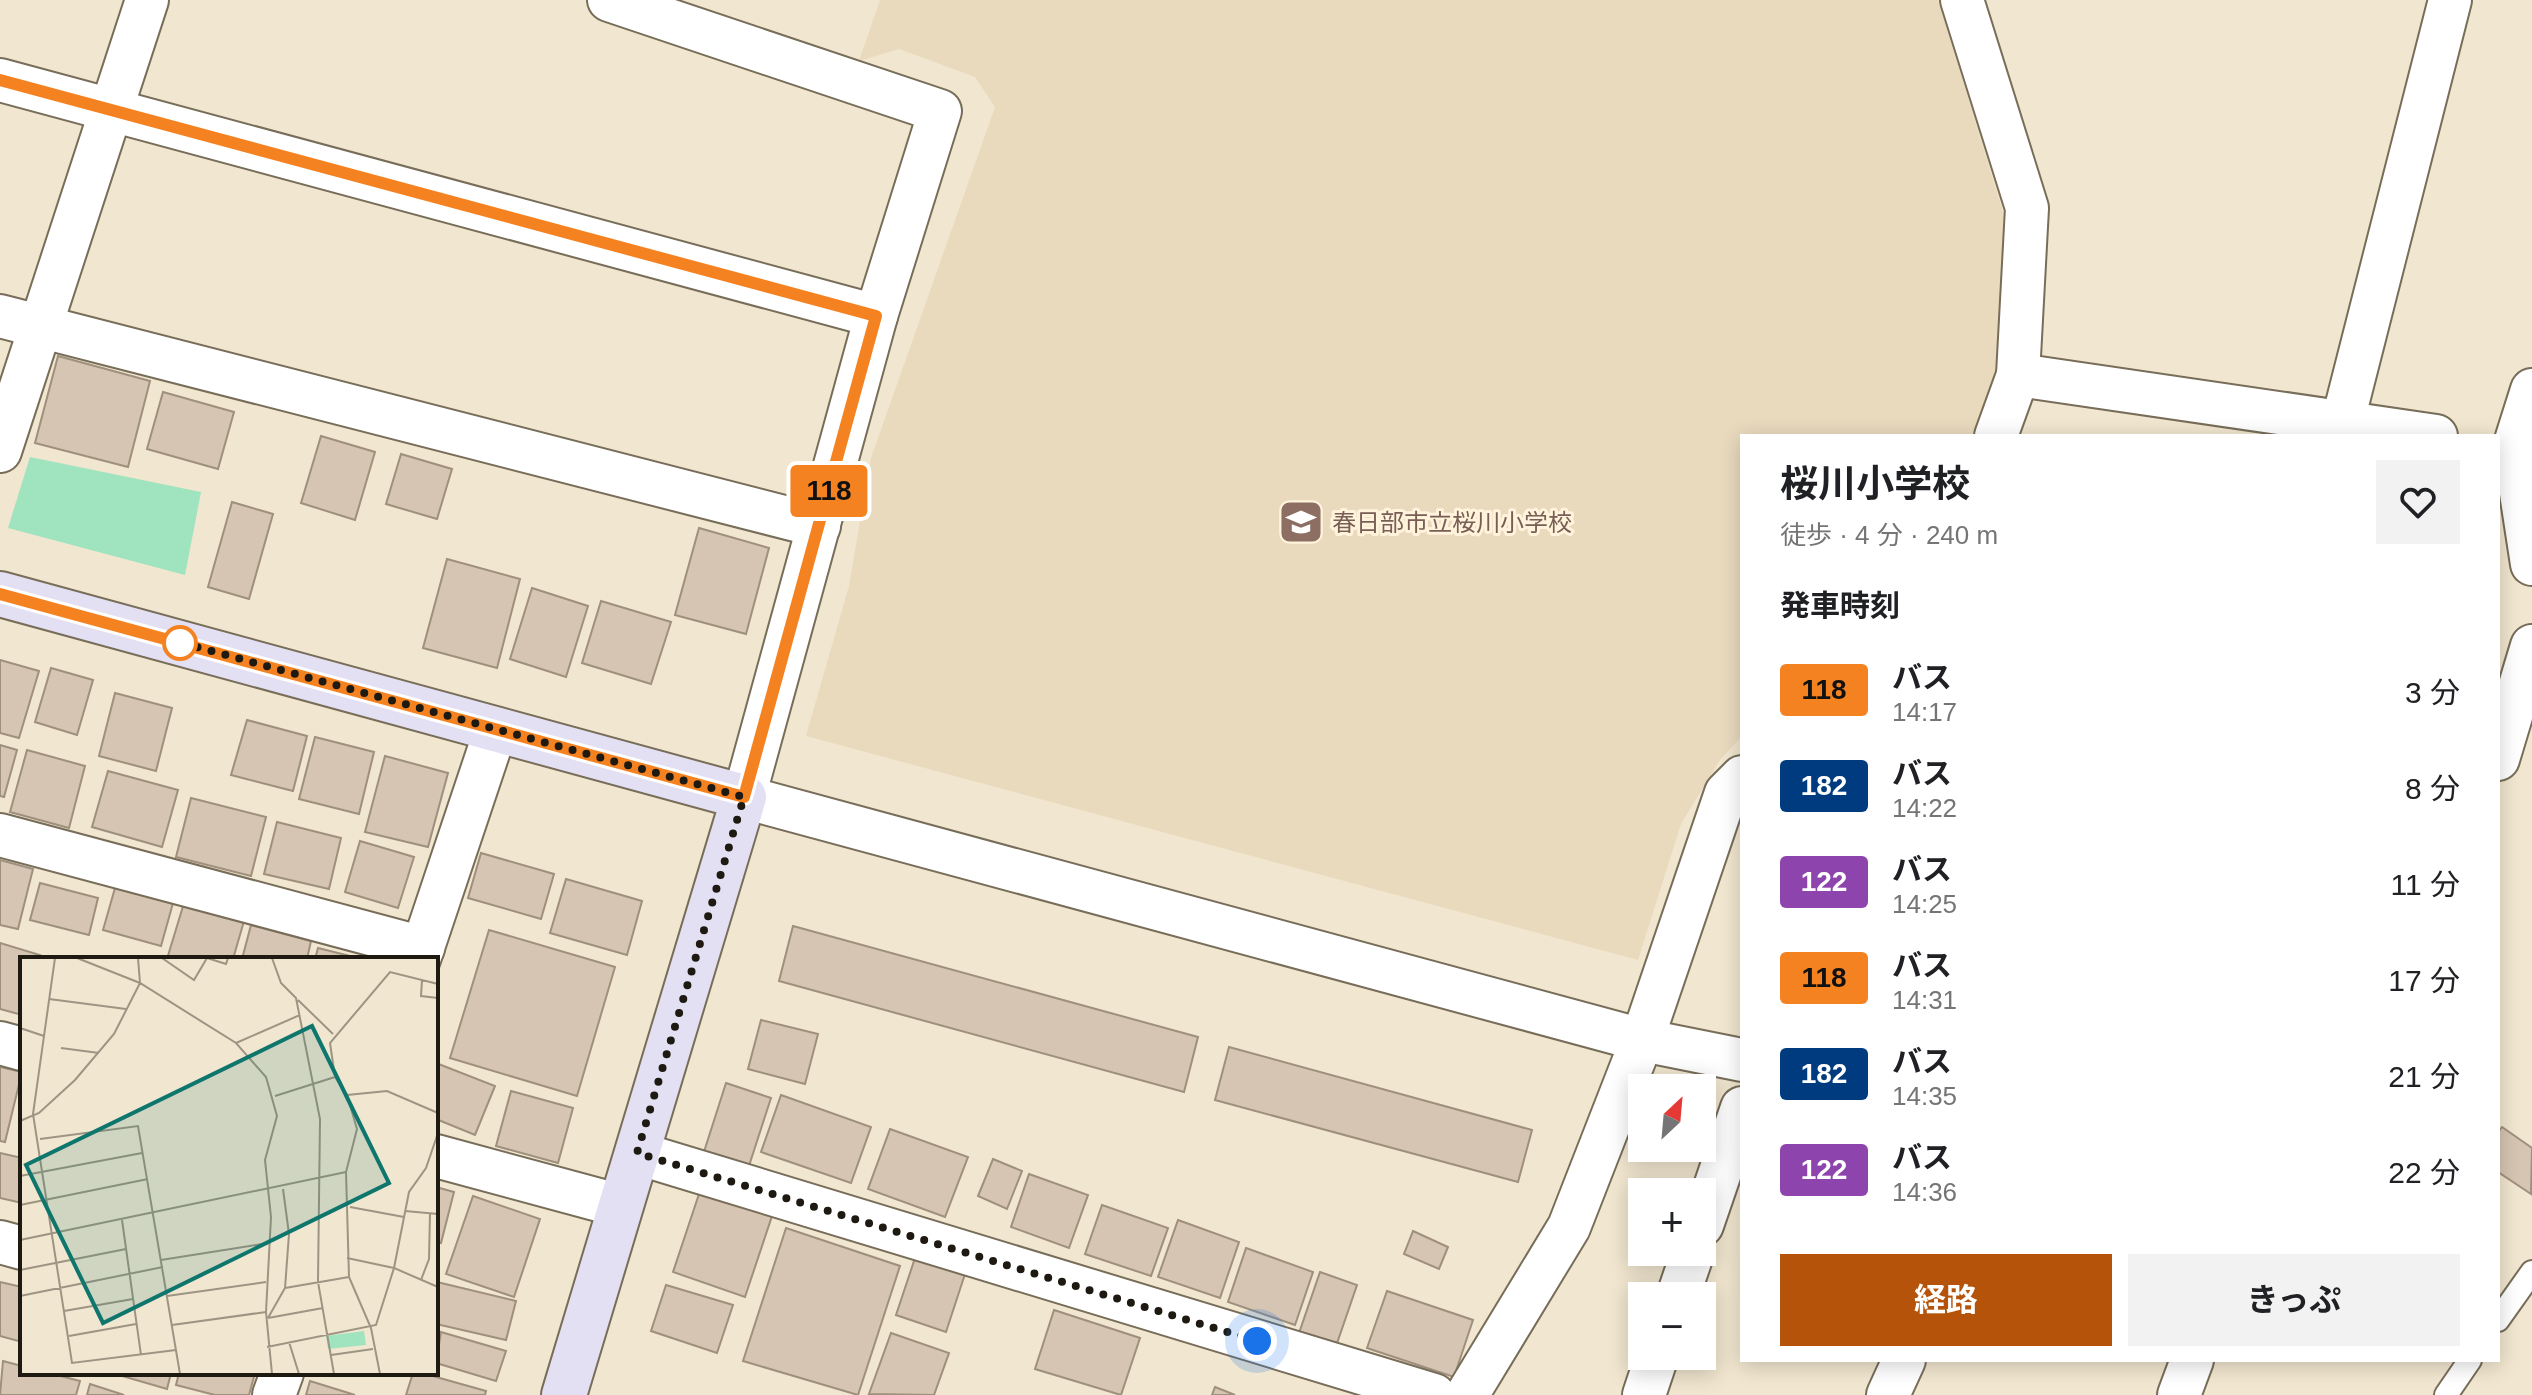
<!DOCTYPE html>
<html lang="ja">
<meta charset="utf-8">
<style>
body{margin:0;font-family:Arial,"Noto Sans JP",sans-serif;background:#f2f2f2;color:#202124;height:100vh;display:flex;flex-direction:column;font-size:30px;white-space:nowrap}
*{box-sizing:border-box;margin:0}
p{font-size:26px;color:#757577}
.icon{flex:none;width:44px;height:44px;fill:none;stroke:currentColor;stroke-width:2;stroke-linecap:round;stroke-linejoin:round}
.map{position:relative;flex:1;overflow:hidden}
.side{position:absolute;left:1740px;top:434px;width:760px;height:928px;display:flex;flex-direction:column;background:#fff;border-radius:0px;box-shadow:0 4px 20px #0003}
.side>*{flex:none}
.badge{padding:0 16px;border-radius:6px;font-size:28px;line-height:52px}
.needle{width:52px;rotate:26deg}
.tools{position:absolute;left:1628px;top:1074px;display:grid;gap:16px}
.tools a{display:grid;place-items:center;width:88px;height:88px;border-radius:0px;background:#fff;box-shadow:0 4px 20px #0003;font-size:40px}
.you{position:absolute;width:40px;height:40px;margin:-20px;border:6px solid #fff;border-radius:50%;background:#1a73e8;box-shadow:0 0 0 12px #1a73e833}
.map>.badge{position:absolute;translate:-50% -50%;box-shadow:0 0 0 4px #fff}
h2{padding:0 40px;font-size:30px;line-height:72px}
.round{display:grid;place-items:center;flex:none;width:84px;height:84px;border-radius:0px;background:#f2f2f2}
.overview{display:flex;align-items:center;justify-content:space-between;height:136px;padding:0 40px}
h1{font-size:38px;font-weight:700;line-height:60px}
.action{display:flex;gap:16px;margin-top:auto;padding:16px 40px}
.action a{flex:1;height:92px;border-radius:0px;background:#b45309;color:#fff;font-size:32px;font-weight:700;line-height:92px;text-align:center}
.action a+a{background:#f2f2f2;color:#202124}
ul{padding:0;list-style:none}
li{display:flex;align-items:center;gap:24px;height:96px;padding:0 40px}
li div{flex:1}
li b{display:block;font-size:30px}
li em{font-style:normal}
li .badge{min-width:88px;font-weight:700;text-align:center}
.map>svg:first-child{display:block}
.built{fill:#e9dabe}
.green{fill:#9fe4be}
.building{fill:#d6c5b2;stroke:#9f8f7d;stroke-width:2}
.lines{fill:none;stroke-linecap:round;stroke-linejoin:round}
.lane-casing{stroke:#776d59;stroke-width:26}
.street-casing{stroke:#776d59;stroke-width:46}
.secondary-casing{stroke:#776d59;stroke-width:48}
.lane{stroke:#fff;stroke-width:22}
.street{stroke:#fff;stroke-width:42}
.secondary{stroke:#e4e0f4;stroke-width:44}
.line-casing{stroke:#fff;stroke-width:18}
.line{stroke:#f58220;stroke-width:12}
.walk{stroke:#1e1a12;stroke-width:8;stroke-dasharray:0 14.4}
.stop-dot{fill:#fff;stroke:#f58220;stroke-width:4}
.labels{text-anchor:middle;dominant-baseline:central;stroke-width:6;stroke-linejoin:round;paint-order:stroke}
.education-label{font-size:24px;fill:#785e54;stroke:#fff3dc;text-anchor:start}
.inset-road{fill:none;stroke:#9d9483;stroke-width:2}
.view{fill:#0f766e;fill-opacity:0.15;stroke:#0f766e;stroke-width:4}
.inset-edge{fill:none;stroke:#1e1a12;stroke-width:4}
</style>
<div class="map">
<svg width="2532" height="1395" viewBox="0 0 2532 1395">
<rect width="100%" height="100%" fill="#f1e6cf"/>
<path class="built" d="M 880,0 L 1938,0 L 2006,222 L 1995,384 L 1977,436 L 1742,436 L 1742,736 L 1720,760 L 1681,824 L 1638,960 L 806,736 L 849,586 L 871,458 L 995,107 L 975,77 L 899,49 L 859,61 Z"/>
<path class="green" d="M 30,457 L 201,492 L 185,575 L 8,528 Z"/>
<g class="building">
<path d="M 58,356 L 150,381 L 128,467 L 35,443 Z"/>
<path d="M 163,392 L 234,412 L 218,469 L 147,449 Z"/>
<path d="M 321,436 L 375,452 L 355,520 L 301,503 Z"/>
<path d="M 401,454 L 452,469 L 437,519 L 386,504 Z"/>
<path d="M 232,502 L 273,514 L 249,599 L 208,587 Z"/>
<path d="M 699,528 L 769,548 L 746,634 L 675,615 Z"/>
<path d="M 447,559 L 520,579 L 497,668 L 423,648 Z"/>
<path d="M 532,588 L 588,606 L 566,677 L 510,659 Z"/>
<path d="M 601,601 L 671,622 L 651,684 L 582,663 Z"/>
<path d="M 0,660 L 39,671 L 19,738 L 0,733 Z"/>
<path d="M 51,668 L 93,680 L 77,735 L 35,722 Z"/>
<path d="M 115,693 L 172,708 L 156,771 L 99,756 Z"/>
<path d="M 247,720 L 307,736 L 293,791 L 231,775 Z"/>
<path d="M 315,737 L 374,752 L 359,814 L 299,799 Z"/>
<path d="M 0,745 L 17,750 L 4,797 L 0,796 Z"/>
<path d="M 27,750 L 85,766 L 69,828 L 10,812 Z"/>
<path d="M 385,756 L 448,773 L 428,847 L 365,832 Z"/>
<path d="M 108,771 L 178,790 L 162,847 L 92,827 Z"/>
<path d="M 191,798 L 266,817 L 251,876 L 176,857 Z"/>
<path d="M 277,822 L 341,838 L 329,889 L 264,874 Z"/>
<path d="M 360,841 L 414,857 L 398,908 L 345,892 Z"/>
<path d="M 481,853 L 554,874 L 541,919 L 468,898 Z"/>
<path d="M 0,860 L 33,869 L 18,929 L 0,925 Z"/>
<path d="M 566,879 L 642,901 L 627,955 L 550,933 Z"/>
<path d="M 40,883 L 98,898 L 89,935 L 30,920 Z"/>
<path d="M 115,888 L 173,903 L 161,946 L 103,930 Z"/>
<path d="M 184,903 L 244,921 L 233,959 L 167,959 Z"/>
<path d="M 251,925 L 311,941 L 307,959 L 242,959 Z"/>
<path d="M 793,926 L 1198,1037 L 1184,1092 L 779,981 Z"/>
<path d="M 489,930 L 615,967 L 577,1096 L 450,1058 Z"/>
<path d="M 0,943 L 40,955 L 38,959 L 22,959 L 22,1015 L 0,1009 Z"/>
<path d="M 318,948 L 362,959 L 315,959 Z"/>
<path d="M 761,1020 L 818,1034 L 805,1084 L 748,1069 Z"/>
<path d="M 1229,1047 L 1532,1130 L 1518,1182 L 1215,1100 Z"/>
<path d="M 436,1063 L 495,1086 L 475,1135 L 436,1119 Z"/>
<path d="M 0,1067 L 22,1072 L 5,1142 L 0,1141 Z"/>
<path d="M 726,1083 L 771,1098 L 747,1172 L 702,1158 Z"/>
<path d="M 511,1091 L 573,1108 L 558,1163 L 496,1146 Z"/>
<path d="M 781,1095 L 871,1127 L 851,1183 L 761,1152 Z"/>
<path d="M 2502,1127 L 2532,1148 L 2531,1194 L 2498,1172 L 2498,1132 Z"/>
<path d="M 890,1129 L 968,1157 L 945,1217 L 868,1189 Z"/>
<path d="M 0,1153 L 22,1158 L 22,1203 L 0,1198 Z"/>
<path d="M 993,1159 L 1022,1171 L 1007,1209 L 978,1196 Z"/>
<path d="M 1029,1174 L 1088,1195 L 1069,1248 L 1011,1227 Z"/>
<path d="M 436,1187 L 454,1192 L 441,1243 L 436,1242 Z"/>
<path d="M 700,1191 L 772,1216 L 745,1297 L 673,1272 Z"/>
<path d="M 473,1196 L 540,1219 L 514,1297 L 446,1274 Z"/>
<path d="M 1102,1205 L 1168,1228 L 1151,1276 L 1085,1254 Z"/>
<path d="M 1178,1220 L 1239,1242 L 1220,1298 L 1158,1277 Z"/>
<path d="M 786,1228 L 900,1266 L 858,1395 L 743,1361 Z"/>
<path d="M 1413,1231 L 1448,1247 L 1439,1269 L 1404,1254 Z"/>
<path d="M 1246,1248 L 1313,1272 L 1295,1325 L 1228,1302 Z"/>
<path d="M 915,1258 L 965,1274 L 946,1332 L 896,1315 Z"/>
<path d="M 1320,1272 L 1357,1285 L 1334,1352 L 1297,1339 Z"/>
<path d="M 0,1282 L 22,1287 L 22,1342 L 0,1336 Z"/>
<path d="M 437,1282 L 516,1301 L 506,1340 L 436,1324 Z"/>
<path d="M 666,1285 L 733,1305 L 717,1353 L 651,1331 Z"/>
<path d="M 1387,1291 L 1473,1320 L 1454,1377 L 1367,1348 Z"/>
<path d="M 1054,1310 L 1140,1338 L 1121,1395 L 1035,1369 Z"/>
<path d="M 441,1332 L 506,1351 L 496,1381 L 436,1363 Z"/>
<path d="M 891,1333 L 949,1353 L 934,1395 L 869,1394 Z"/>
<path d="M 3,1361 L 22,1366 L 22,1373 L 49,1373 L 80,1381 L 76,1395 L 0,1395 Z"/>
<path d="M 112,1373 L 171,1373 L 167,1389 Z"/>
<path d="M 179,1373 L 255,1373 L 249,1395 L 215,1395 L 176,1385 Z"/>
<path d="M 413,1373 L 422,1373 L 486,1391 L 485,1395 L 406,1395 Z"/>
<path d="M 310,1381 L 355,1395 L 306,1395 Z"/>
<path d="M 90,1384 L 124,1395 L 87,1395 Z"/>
<path d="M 1215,1387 L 1235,1395 L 1212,1395 Z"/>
</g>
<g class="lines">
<g class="lane-casing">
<g id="lane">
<path d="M 2498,1320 L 2532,1272"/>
<path d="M 2446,1395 L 2470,1360"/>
</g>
</g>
<g class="street-casing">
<g id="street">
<path d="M 609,0 L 940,111 L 876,316 L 744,797 L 1642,1040 L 1742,1060"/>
<path d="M 1962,0 L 2027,208 L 2018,375 L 1996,436"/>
<path d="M 0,80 L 876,316"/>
<path d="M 0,316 L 819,526"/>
<path d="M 2018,375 L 2436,436"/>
<path d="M 2532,390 L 2514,447 L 2532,564"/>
<path d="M 2339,436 L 2450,0"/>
<path d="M 0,451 L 147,0"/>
<path d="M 2498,759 L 2532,646"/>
<path d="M 0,835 L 423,948"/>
<path d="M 419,959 L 496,729"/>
<path d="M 0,1043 L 22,1049"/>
<path d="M 637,1153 L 1434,1395"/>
<path d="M 436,1156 L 621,1206"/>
<path d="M 1702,1225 L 1742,1108"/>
<path d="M 0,1242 L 22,1248"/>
<path d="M 1678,1296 L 1693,1252"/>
<path d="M 274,1395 L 282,1373"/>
<path d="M 1467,1395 L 1569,1227 L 1642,1040 L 1726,793 L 1742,777"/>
<path d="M 1644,1395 L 1657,1356"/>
<path d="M 1888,1395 L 1904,1360"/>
<path d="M 2179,1395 L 2192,1360"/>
</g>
</g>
<g class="secondary-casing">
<path id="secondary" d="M 0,594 L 744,797 L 564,1395"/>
</g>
<use href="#lane" class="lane"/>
<use href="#street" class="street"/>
<use href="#secondary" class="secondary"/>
</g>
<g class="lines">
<g class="line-casing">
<path id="line" d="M 0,80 L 876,316 L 744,797 L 0,594"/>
</g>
<use href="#line" class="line"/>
<path class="walk" d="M 180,643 L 175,641 L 744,797 L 637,1153 L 1257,1341"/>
</g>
<defs>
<g id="school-square" transform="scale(2.3)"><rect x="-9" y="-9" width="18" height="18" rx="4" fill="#8d6e63" stroke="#fff3dc"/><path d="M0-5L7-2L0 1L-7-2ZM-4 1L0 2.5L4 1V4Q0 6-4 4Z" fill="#fff"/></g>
</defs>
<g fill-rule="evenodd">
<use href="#school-square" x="1301" y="522"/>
</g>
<circle class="stop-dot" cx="180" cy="643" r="16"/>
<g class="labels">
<g class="education-label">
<text x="1332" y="522">春日部市立桜川小学校</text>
</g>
</g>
<g transform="translate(20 957)">
<rect width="418" height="418" fill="#f1e6cf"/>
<path d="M 344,374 L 346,388 L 308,392 L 306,379 Z" fill="#9fe4be"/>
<path class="inset-road" d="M 35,1 L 13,157 L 52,406 L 156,393M 57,1 L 120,26 L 216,86 L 246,120 L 257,159 L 245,203 L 251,260 L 246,355 L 252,417M 142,1 L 174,23 L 187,1 L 206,7 L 208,1M 252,1 L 261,26 L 276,41 L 300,162 L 298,325 L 314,417M 402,23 L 401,39 L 418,41M 29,42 L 106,52M 278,43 L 313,77M 0,71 L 24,79M 216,86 L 280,58M 41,91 L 79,96M 327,138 L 367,134 L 418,156M 255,139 L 315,120M 0,164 L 19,156 L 55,123 L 94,77 L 120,26 L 118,1M 418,176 L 406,211 L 389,235 L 374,311 L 418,330M 20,182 L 118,169 L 160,417M 0,219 L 122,196M 0,248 L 128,222M 330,250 L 384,260M 385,254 L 418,257M 102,263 L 121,398M 0,283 L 326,215M 141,303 L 249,286M 0,313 L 106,292M 401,323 L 409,302 L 410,256M 265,331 L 329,320M 0,339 L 143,310M 147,339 L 246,325M 44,354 L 113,342M 248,361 L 265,331 L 269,277 L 263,232M 248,361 L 303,351M 152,368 L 246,355M 49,379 L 116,367M 269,385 L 279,417M 247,390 L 356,368 L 374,311 L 327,301M 311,398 L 353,392M 360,417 L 351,371 L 329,320 L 326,215 L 337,172 L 327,138 L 315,120 L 310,86 L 370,15 L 418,27"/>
<path class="view" d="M 292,69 L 369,226 L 83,366 L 6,208 Z"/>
<rect width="418" height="418" class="inset-edge"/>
</g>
</svg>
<div class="tools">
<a><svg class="needle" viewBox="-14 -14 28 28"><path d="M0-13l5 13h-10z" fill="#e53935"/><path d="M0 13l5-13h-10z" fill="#757577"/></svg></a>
<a>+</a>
<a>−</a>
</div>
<div class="you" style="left:1257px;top:1341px"></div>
<b class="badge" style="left:829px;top:491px;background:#f58220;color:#111">118</b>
<section class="side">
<div class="overview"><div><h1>桜川小学校</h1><p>徒歩 · 4 分 · 240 m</p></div><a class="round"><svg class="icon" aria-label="heart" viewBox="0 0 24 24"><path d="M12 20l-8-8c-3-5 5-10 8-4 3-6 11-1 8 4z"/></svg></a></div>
<h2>発車時刻</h2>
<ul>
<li><span class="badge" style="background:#f58220;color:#111">118</span><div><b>バス</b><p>14:17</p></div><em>3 分</em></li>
<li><span class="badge" style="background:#003b80;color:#fff">182</span><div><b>バス</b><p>14:22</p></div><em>8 分</em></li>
<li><span class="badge" style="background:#8e44ad;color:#fff">122</span><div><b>バス</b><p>14:25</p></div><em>11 分</em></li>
<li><span class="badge" style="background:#f58220;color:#111">118</span><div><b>バス</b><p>14:31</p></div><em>17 分</em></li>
<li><span class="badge" style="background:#003b80;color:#fff">182</span><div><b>バス</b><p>14:35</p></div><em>21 分</em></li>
<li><span class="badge" style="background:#8e44ad;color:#fff">122</span><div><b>バス</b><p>14:36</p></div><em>22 分</em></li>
</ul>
<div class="action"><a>経路</a><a>きっぷ</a></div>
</section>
</div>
